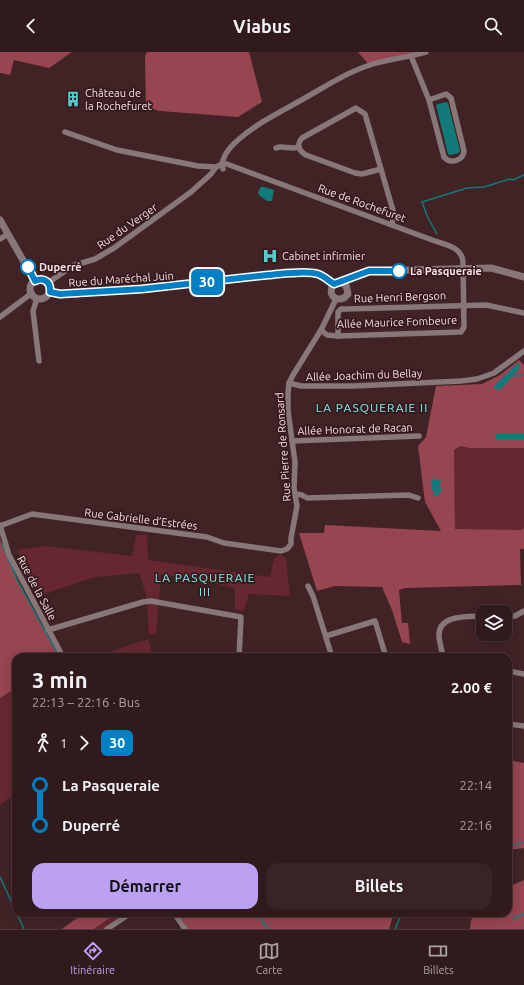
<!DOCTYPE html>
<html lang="fr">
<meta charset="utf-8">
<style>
body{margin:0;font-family:Ubuntu,sans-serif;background:#392325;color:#f1f3f6;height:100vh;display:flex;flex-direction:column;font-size:15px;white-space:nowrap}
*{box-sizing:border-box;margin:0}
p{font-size:13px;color:#a8a1a3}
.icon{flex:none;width:22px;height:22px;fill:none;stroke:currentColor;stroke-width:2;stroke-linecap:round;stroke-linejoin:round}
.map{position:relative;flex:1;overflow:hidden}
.side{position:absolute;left:12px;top:601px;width:500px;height:264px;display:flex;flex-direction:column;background:#311a1c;border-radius:12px;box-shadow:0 2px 10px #0003,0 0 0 1px #4c383b}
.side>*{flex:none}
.badge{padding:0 8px;border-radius:6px;font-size:14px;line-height:26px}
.tools{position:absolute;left:476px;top:553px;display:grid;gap:8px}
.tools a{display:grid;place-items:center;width:36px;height:36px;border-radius:8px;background:#311a1c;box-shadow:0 2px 10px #0003,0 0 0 1px #4c383b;font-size:20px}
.map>.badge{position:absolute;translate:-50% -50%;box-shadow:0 0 0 2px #fff}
.legs{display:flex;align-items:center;gap:6px;height:44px;padding:0 20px;font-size:13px}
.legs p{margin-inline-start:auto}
.summary{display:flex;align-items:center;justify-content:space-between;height:68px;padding:0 20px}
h1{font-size:22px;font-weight:700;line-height:30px}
.action{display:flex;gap:8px;margin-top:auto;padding:8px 20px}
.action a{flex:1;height:46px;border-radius:12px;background:#bca0f2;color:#111;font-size:16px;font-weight:700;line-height:46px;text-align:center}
.action a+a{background:#392325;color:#f1f3f6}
ul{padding:0 20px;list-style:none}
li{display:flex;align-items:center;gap:14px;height:40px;font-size:15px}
li i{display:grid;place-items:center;width:6px;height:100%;margin:0 5px;background:currentColor}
li i::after{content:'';width:10px;height:10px;margin:-5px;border:3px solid;border-radius:50%;background:#311a1c}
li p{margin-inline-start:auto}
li:first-child i{background:linear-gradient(#0000 50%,currentColor 0)}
li:last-child i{background:linear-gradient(currentColor 50%,#0000 0)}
header{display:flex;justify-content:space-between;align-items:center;height:52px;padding:0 20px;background:#311a1c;font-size:18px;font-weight:700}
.menu{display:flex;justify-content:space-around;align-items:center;height:56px;border-top:1px solid #4c383b;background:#311a1c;font-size:11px;color:#a8a1a3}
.menu a{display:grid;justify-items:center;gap:2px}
.menu .selected{color:#bca0f2}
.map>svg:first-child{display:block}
.green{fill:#662731}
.forest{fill:#964551}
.water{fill:#117b7c}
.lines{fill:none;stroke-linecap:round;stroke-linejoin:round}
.stream{stroke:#117b7c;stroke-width:1.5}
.minor{stroke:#877778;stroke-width:5.5}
.tertiary{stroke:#877778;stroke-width:7}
.line-1-casing{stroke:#fff;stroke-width:9}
.line-1{stroke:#0080c4;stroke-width:6}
.stop-1-dot{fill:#fff;stroke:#0080c4;stroke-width:2}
.labels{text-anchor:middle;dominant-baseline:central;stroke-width:3.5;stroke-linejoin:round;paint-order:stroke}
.poi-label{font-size:11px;fill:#f6e1e3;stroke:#36191d;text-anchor:start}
.street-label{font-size:11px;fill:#f6e1e3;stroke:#36191d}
.stop-label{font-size:11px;font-weight:bold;fill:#f6e1e3;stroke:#36191d;text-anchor:start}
.neighbourhood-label{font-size:12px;letter-spacing:1px;fill:#82eeee;stroke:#36191d}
</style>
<header><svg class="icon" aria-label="back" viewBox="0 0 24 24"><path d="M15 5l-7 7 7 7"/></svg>Viabus<svg class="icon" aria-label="search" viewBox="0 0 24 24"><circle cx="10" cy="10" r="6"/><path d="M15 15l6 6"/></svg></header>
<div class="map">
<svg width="524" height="877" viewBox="0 0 524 877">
<rect width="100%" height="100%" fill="#412326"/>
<g class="green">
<path d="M 461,394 L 469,396 L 524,396 L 524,476 L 521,478 L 455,477 L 454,398 Z"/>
<path d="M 136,483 L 147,483 L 148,508 L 270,525 L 274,507 L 280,502 L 286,506 L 290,544 L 249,542 L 244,559 L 235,557 L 235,536 L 214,531 L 161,522 L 156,582 L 149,582 L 146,542 L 139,521 L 95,525 L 38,544 L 26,521 L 17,498 L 45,494 L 132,504 Z"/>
<path d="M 148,587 L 153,605 L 95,605 Z"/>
<path d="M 16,636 L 16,742 L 0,753 L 0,646 Z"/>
<path d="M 117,861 L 127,861 L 103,877 L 94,877 Z"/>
</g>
<g class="forest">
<path d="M 0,0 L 72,0 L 49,16 L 14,8 L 10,23 L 0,21 Z"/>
<path d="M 147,0 L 249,0 L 262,50 L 238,65 L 160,59 L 146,55 L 145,5 Z"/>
<path d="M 358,0 L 426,0 L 369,13 Z"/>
<path d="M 519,308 L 524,313 L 524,396 L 469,396 L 461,394 L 454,398 L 455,477 L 521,478 L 524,476 L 524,497 L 520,497 L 521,533 L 405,536 L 399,538 L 402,571 L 408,571 L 410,592 L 402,590 L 392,558 L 382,535 L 335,534 L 317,539 L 299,481 L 324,481 L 325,473 L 441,479 L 425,450 L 418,394 L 426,385 L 436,334 L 482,332 L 500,323 Z"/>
<path d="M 0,487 L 17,528 L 57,600 L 52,605 L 16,605 L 16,636 L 0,646 Z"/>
<path d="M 508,708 L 524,711 L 524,796 L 508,798 Z"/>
<path d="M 524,828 L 524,877 L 470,877 L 471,868 L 476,861 L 508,861 L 508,835 Z"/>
<path d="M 84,861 L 117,861 L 94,877 L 62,877 Z"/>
<path d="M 178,861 L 394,861 L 389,877 L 188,877 Z"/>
</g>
<g class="water">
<path d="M 446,50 L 448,51 L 460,99 L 459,101 L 450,103 L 448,102 L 436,53 L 438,52 Z"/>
<path d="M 261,135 L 264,135 L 274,138 L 272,149 L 267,149 L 259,143 L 258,140 Z"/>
<path d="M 518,311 L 520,313 L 520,316 L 502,336 L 498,338 L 494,336 L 494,334 Z"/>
<path d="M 496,382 L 524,382 L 524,387 L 497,387 L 495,384 Z"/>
<path d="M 432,427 L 441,428 L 440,434 L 442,438 L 438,444 L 434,444 L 433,443 L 433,441 L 437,440 L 432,438 L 431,428 Z"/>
</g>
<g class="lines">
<g class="stream">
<path d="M 437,182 L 428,166 L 422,150 L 467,136 L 484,135 L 510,127 L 513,128 L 524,123"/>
<path d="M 512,324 L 524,323"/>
<path d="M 2,492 L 17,528 L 59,605"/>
<path d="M 508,794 L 524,790"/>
<path d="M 0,825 L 24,877"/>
<path d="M 257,861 L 268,877"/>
<path d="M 513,867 L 524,862"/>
<path d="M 395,877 L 402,861"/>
</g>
<g class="minor">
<path d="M 411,4 L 429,48 L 444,105 C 450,113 464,108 464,99 L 451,46 L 446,42 L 429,48"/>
<path d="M 65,80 L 117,98 L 198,114 L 216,115"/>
<path d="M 276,96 C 282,93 291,98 299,95"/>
<path d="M 223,117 C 220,106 230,95 238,88 C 257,71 282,59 305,46 C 325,35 345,21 367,14 C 386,7 407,6 426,0"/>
<path d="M 381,117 L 362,122 L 355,121 L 306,103 C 299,99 296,93 302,86 L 356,56 L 365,62 L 394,162 L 392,173"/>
<path d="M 0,187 L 8,182"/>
<path d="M 48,231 L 72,214 L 95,207 L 114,196 L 191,140 L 211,122 L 216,115 L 224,111 L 435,189 C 447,193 463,196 463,211 L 464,275 L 461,280 L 338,284 L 327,283 L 321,278"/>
<path d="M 37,246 L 33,259 L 39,309"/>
<path d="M 0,265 L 32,241"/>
<path d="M 338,284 L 338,260 L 341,257 L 346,257 L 486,253 L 524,261"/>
<path d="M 289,331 L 301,334 L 354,334 L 461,329 L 477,327 L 494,321 L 524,299"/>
<path d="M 292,389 L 419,384"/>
<path d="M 296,442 L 302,443 L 307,446 L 409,443 L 418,446"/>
<path d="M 0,473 L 9,503 L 63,605"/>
<path d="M 0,474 L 32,462 L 207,485 L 224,491 L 281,499 L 287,497 L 291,492 L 291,486 L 297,454 L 294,436 L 295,410 L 288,359 L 288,341 L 289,331 L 293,323 L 321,278 L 336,247"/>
<path d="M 308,534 L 313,544 L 332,605"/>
<path d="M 505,565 L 515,564 L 524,559"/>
<path d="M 48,578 L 143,550 L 151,549 L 241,565 L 239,605"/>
<path d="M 326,584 L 375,569 L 386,605"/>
<path d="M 443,605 C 442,598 439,590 439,583 C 439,562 469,565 483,564"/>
<path d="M 508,619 L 524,622"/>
<path d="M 508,672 L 524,674"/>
<path d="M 174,861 L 185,877"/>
<path d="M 107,877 L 131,861"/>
</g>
<g class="tertiary">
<path d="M 0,168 L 35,229"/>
<circle cx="40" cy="237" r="10"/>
<path d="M 341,231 L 346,233 L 348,242 L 344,246 C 334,250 327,241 334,232 L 369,219 L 491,216 L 524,225"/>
<path d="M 50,240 L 60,243 L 142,237 L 288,221 L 312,221 L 317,222 L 334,232"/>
</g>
</g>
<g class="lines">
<g class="line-1-casing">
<path id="line-1" d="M 28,215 L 35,229 C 44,225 51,230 50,240 L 60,242 L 142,237 L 268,223 C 282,222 305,218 318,222 C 324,224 329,229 334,232 L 369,219 L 399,219"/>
</g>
<use href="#line-1" class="line-1"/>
</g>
<defs>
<g id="building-bare" transform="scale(1.2)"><path d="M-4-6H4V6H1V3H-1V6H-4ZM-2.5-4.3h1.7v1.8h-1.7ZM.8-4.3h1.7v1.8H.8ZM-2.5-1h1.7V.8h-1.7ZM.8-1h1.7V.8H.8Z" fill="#52cdcd" stroke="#36191d" stroke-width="2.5" paint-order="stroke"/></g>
<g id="hospital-bare" transform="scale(1.2)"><path d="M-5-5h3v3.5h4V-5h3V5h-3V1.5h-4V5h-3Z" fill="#52cdcd" stroke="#36191d" stroke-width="2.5" paint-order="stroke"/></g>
</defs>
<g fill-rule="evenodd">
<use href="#building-bare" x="73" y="47"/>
<use href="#hospital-bare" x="270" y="204"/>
</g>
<g class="stop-1-dot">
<circle cx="28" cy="215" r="7"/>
<circle cx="399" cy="219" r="7"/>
</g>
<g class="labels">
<g class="poi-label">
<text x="85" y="41">Château de<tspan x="85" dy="13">la Rochefuret</tspan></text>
<text x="282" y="204">Cabinet infirmier</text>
</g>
<g class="street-label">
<text transform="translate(362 151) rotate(20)">Rue de Rochefuret</text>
<text transform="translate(127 174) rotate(-35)">Rue du Verger</text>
<text transform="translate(121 227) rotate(-4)">Rue du Maréchal Juin</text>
<text transform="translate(400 245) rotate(-2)">Rue Henri Bergson</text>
<text transform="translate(397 270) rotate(-2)">Allée Maurice Fombeure</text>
<text transform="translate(364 323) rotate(-2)">Allée Joachim du Bellay</text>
<text transform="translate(355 377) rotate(-2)">Allée Honorat de Racan</text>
<text transform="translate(283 395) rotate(-94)">Rue Pierre de Ronsard</text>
<text transform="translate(141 467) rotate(7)">Rue Gabrielle d’Estrées</text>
<text transform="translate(37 536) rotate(62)">Rue de la Salle</text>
</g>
<g class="stop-label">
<text x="39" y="215">Duperré</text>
<text x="410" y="219">La Pasqueraie</text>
</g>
<g class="neighbourhood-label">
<text x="372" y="355">LA PASQUERAIE II</text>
<text x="205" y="525">LA PASQUERAIE<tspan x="205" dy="14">III</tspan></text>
</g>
</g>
</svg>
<div class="tools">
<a><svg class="icon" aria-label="layers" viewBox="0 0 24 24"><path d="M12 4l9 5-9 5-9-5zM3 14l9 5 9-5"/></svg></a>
</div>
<b class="badge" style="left:207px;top:230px;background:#0080c4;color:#fff">30</b>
<section class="side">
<div class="summary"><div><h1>3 min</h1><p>22:13 – 22:16 · Bus</p></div><b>2.00 €</b></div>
<div class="legs"><svg class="icon" aria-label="walk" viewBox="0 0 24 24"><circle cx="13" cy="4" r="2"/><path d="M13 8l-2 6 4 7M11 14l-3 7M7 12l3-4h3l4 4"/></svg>1<svg class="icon" aria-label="forward" viewBox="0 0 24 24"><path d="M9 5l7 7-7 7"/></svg><b class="badge" style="background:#0080c4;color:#fff">30</b></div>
<ul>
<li><i style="color:#0080c4"></i><b>La Pasqueraie</b><p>22:14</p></li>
<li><i style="color:#0080c4"></i><b>Duperré</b><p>22:16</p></li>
</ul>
<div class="action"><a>Démarrer</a><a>Billets</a></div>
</section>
</div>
<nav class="menu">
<a class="selected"><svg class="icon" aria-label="directions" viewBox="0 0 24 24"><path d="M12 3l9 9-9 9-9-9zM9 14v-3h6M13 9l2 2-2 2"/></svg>Itinéraire</a>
<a><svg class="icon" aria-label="map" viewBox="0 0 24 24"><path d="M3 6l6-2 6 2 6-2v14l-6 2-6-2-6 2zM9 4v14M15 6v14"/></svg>Carte</a>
<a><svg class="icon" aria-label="tickets" viewBox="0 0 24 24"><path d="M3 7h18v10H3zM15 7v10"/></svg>Billets</a>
</nav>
